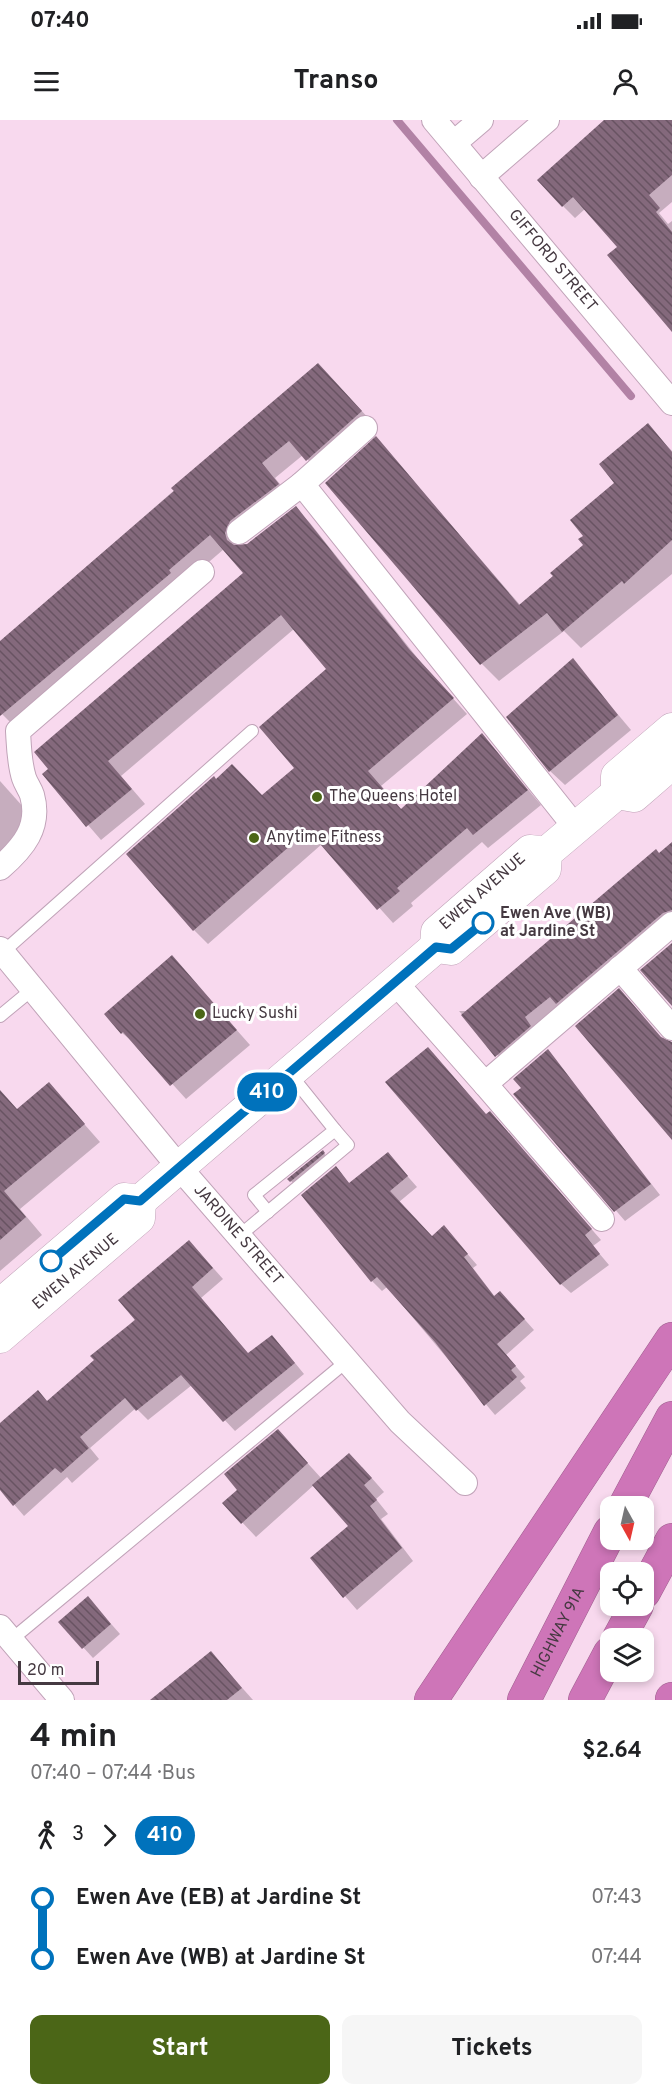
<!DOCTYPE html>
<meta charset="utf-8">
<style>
body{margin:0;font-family:Overpass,sans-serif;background:#f6f6f6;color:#202124;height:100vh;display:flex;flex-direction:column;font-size:22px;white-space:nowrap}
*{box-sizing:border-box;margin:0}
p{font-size:20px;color:#757577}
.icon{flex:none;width:33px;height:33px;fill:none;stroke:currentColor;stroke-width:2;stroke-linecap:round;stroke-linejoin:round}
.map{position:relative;height:1580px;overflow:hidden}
.side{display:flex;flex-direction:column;background:#fff;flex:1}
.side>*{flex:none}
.badge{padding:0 12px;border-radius:20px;font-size:21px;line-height:39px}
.needle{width:39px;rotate:172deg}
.controls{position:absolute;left:600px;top:1376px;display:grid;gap:12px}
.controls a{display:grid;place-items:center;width:54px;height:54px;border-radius:12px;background:#fff;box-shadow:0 3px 9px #0003;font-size:30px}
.scale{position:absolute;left:18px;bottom:15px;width:81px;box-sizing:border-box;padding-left:6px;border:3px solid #453941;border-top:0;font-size:16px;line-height:21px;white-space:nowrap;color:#453941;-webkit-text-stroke:4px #fff;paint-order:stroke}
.map>.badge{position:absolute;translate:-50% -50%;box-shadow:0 0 0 3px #fff}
.legs{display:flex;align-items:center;gap:9px;height:66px;padding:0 30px;font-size:20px}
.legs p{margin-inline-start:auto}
.head{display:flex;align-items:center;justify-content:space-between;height:102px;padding:0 30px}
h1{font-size:33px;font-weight:700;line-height:45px}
.button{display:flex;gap:12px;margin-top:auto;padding:12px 30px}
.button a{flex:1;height:69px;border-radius:12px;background:#4b6617;color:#fff;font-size:24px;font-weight:700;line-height:69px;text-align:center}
.button a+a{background:#f6f6f6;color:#202124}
ul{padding:0 30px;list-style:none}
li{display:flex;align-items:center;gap:21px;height:60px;font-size:22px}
li i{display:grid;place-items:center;width:9px;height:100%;margin:0 8px;background:currentColor}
li i::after{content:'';width:15px;height:15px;margin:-8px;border:4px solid;border-radius:50%;background:#fff}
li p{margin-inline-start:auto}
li:first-child i{background:linear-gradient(#0000 50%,currentColor 0)}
li:last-child i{background:linear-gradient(currentColor 50%,#0000 0)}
.status{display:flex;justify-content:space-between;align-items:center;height:42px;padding:0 30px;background:#fff;direction:ltr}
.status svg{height:16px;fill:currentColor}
header{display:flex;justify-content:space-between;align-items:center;height:78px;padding:0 30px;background:#fff;font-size:27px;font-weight:700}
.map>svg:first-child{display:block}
.shadow{fill:#0003}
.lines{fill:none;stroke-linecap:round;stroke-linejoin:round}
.stream{stroke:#b282a5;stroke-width:8}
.building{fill:url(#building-back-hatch)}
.service-casing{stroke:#c0a3b8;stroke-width:14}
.minor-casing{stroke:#c0a3b8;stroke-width:26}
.tertiary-casing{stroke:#c0a3b8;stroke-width:33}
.motorway-casing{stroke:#9e608e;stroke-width:34}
.service{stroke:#fff;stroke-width:12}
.minor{stroke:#fff;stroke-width:24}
.tertiary{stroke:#fff;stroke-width:32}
.motorway{stroke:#ce75b8;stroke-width:33}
.line-1-casing{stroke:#fff;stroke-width:14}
.line-1{stroke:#0072bc;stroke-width:9}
.poi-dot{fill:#4b6617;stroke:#fff;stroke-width:2}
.stop-1-dot{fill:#fff;stroke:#0072bc;stroke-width:3}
.labels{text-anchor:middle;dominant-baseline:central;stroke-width:6;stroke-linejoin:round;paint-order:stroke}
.street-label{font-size:16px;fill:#453941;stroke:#fff}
.poi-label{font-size:16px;fill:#453941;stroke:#fff;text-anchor:start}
.stop-label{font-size:16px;font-weight:bold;fill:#453941;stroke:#fff;text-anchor:start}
</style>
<div class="status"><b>07:40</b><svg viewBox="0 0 49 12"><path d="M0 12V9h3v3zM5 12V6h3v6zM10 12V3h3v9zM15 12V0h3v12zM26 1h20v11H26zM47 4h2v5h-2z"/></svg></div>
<header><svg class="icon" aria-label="menu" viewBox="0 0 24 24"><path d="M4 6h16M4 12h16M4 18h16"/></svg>Transo<svg class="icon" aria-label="person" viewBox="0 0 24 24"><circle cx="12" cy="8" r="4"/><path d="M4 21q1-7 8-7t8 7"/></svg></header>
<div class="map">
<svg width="672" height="1580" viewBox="0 0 672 1580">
<defs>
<pattern id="building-back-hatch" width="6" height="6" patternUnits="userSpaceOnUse" patternTransform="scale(1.5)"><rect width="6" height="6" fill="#84697c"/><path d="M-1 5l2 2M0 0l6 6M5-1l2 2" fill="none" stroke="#685362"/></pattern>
</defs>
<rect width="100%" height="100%" fill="#f8d9ee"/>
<g class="shadow">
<path d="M 614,0 L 672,0 L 672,82 L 659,93 L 668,104 L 672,101 L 672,210 L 619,127 L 585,89 L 575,98 L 563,86 Z"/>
<path d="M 318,245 L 376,306 L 322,354 L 303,335 L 275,358 L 292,379 L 244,415 L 239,426 L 248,425 L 296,388 L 310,403 L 423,545 L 467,594 L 381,666 L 402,690 L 482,615 L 541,685 L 488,728 L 482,722 L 411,783 L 413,786 L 393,803 L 322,724 L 208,824 L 194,810 L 216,660 L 262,677 L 296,648 L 328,549 L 294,509 L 121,656 L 145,684 L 101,720 L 44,654 L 246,453 L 224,429 L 16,608 L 0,592 L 0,522 Z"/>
<path d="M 647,305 L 672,331 L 672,454 L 581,528 L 564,511 L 499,561 L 482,544 L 376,318 L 521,486 L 585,426 L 585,416 Z"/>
<path d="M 573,541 L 631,610 L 565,665 L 550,651 Z"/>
<path d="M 0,661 L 33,698 L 0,734 Z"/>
<path d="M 672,724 L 672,803 L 506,945 L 459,891 L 469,891 Z"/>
<path d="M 172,837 L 250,925 L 186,979 L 138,926 L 122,913 Z"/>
<path d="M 548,931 L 660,1075 L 625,1101 L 515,974 L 523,968 Z"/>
<path d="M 49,964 L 100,1022 L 20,1089 L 42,1115 L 0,1151 L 0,981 L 18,990 Z"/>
<path d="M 486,996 L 499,1003 L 601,1120 L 593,1126 L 609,1145 L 571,1173 L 561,1164 Z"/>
<path d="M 323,1032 L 329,1039 L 296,1066 L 289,1059 Z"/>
<path d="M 388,1034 L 417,1067 L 399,1082 L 432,1118 L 444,1107 L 477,1145 L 473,1148 L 495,1177 L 510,1183 L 534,1210 L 506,1235 L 525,1257 L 520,1261 L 526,1268 L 495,1295 L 387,1167 L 382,1171 L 372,1161 L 303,1075 L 336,1048 L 350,1064 Z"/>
<path d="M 199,1132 L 223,1159 L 201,1178 L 249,1235 L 282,1227 L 304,1254 L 235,1311 L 192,1265 L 148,1300 L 136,1288 L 90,1328 L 99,1339 L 72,1363 L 67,1357 L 24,1396 L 0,1368 L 0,1309 L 48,1282 L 96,1240 Z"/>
<path d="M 292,1326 L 322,1359 L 362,1347 L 384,1372 L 376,1379 L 388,1394 L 381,1399 L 413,1441 L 357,1490 L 312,1438 L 350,1406 L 314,1365 L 256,1417 L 224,1383 Z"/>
<path d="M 97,1488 L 120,1514 L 93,1538 L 60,1502 Z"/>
<path d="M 211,1533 L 253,1580 L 153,1580 Z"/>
</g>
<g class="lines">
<path class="stream" d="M 397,0 L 631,276"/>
</g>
<g class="building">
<path d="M 604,0 L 672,0 L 672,55 L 649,75 L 660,88 L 656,92 L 672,112 L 672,212 L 607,135 L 617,127 L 573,77 L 562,87 L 537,60 Z"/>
<path d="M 318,243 L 362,291 L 306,341 L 289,321 L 262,343 L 279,364 L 230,401 L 225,413 L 227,420 L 234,425 L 247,424 L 296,386 L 409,529 L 454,578 L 368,651 L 401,689 L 482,613 L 528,670 L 473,715 L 467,708 L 397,768 L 400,771 L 377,790 L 308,710 L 193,811 L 126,734 L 214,656 L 216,659 L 232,644 L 262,675 L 294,648 L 259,607 L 326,549 L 281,495 L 108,641 L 132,669 L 86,707 L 42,654 L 48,649 L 34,632 L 243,453 L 210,415 L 169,450 L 171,453 L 0,596 L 0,521 L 174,371 L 171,368 Z"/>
<path d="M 648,303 L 672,332 L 672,420 L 624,464 L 622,461 L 562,512 L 547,493 L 480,545 L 325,363 L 376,316 L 519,485 L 553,456 L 550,453 L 583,425 L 578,419 L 583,416 L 570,400 L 614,363 L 599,344 Z"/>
<path d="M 573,538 L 618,595 L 549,652 L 506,597 Z"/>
<path d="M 672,722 L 672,790 L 663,793 L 556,884 L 550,877 L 525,897 L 531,906 L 495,937 L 461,895 L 656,729 L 659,733 Z"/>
<path d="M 672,823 L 672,886 L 640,850 Z"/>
<path d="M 172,835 L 237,910 L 170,966 L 123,912 L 121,914 L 104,894 Z"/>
<path d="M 619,868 L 661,917 L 672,922 L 672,1020 L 575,906 Z"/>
<path d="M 428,927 L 486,994 L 490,991 L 592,1109 L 585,1115 L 600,1134 L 560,1165 L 385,962 Z"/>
<path d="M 548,929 L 651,1064 L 614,1092 L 513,974 L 521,968 L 513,959 Z"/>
<path d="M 49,962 L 85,1004 L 4,1071 L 26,1097 L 0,1120 L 0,970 L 17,989 Z"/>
<path d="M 323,1030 L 325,1033 L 290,1062 L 287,1059 Z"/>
<path d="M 388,1032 L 408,1056 L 390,1071 L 432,1116 L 444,1105 L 468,1134 L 464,1137 L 494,1176 L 500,1171 L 525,1199 L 497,1224 L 516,1246 L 511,1250 L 517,1257 L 484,1286 L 435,1222 L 377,1157 L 371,1162 L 301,1075 L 336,1046 L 349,1063 Z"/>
<path d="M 189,1120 L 213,1148 L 192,1167 L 248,1233 L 272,1215 L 295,1243 L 223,1302 L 181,1255 L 136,1291 L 125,1278 L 80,1317 L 89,1328 L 61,1353 L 55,1348 L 13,1386 L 0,1370 L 0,1303 L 38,1270 L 47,1281 L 94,1240 L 90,1236 L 135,1200 L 118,1180 Z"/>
<path d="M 278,1309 L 308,1343 L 241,1404 L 222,1383 L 237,1370 L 224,1354 Z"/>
<path d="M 349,1333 L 372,1358 L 364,1365 L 377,1380 L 370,1386 L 402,1428 L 343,1478 L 310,1438 L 348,1406 L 312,1365 Z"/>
<path d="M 88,1476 L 111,1504 L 82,1529 L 58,1502 Z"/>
<path d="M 211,1531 L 242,1568 L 227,1580 L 150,1580 Z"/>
</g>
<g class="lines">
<g class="service-casing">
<g id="service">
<path d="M 3,832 L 252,611"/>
<path d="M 0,896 L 34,868"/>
<path d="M 268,1092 L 254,1075 L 335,1010 L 290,954"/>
<path d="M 239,1116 L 348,1025 L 335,1010"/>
<path d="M 11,1520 L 347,1241"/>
</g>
</g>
<g class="minor-casing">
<g id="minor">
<path id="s1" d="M 434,0 L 672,283"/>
<path d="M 454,23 L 481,0"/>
<path d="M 481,57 L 547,0"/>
<path d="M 302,364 L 365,308"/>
<path d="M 239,412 L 302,364 L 576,708"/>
<path d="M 0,748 C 23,728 41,707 32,675 C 30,669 26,664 24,658 C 19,642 19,627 18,611 L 202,452"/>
<path id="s2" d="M 0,829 L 179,1047 L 400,1302 L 465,1363"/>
<path d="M 620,848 L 672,908"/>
<path d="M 395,862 L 485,964 L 672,804"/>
<path d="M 485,964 L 602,1099"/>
<path d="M 0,1507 L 62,1580"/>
</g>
</g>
<g class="tertiary-casing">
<g id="tertiary">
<path d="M 617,673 L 634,676 L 672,643"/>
<path id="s3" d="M 436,827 L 437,812 L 530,731 L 546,733"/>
<path d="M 0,1185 L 124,1079 L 140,1081 L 436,827 L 451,829 L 545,749 L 546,733 L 617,673 L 617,656 L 672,609"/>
<path id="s4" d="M 0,1217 L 139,1098 L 140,1081"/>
</g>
</g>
<g class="motorway-casing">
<g id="motorway">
<path d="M 625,1386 L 672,1298"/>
<path d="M 644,1472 L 672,1420"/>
<path d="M 619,1518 L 637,1485"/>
<path d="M 431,1580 L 672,1219"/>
<path id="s5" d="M 524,1580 L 610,1412"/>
<path d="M 585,1580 L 610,1533"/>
<path d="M 672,1580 L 672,1579"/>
</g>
</g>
<use href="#service" class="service"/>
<use href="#minor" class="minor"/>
<use href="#tertiary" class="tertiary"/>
<use href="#motorway" class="motorway"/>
</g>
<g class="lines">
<g class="line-1-casing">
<path id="line-1" d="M 51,1141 L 124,1079 L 140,1081 L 436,827 L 451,829 L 483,803"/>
</g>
<use href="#line-1" class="line-1"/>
</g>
<g class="poi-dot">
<circle cx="317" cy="677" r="6"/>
<circle cx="254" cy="718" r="6"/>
<circle cx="200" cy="894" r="6"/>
</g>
<g class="stop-1-dot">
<circle cx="483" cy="803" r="10"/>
<circle cx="51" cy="1141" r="10"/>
</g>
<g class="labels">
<g class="street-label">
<text stroke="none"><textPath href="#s1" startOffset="184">GIFFORD STREET</textPath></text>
<text stroke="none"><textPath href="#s3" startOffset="76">EWEN AVENUE</textPath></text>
<text stroke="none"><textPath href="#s2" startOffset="372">JARDINE STREET</textPath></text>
<text stroke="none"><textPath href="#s4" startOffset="100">EWEN AVENUE</textPath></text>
<text stroke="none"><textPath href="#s5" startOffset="76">HIGHWAY 91A</textPath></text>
</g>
<g class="poi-label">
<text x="329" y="677">The Queens Hotel</text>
<text x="266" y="718">Anytime Fitness</text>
<text x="212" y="894">Lucky Sushi</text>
</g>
<g class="stop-label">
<text x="500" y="794">Ewen Ave (WB)<tspan x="500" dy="18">at Jardine St</tspan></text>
</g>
</g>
</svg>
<div class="controls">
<a><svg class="needle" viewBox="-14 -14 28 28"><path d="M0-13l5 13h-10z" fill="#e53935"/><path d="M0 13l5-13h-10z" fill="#757577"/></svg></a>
<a><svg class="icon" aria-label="locate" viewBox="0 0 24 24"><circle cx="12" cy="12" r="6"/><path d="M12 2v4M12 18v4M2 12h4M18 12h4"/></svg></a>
<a><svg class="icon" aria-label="layers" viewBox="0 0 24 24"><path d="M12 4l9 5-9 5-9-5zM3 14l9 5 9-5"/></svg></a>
</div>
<div class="scale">20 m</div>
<b class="badge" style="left:267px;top:972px;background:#0072bc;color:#fff">410</b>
</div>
<section class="side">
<div class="head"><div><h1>4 min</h1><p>07:40 – 07:44 · Bus</p></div><b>$2.64</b></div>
<div class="legs"><svg class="icon" aria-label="walk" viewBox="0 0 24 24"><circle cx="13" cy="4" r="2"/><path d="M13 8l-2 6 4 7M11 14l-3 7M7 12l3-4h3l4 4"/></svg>3<svg class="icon" aria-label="forward" viewBox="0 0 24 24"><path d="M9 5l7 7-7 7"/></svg><b class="badge" style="background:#0072bc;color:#fff">410</b></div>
<ul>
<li><i style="color:#0072bc"></i><b>Ewen Ave (EB) at Jardine St</b><p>07:43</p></li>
<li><i style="color:#0072bc"></i><b>Ewen Ave (WB) at Jardine St</b><p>07:44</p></li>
</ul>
<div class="button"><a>Start</a><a>Tickets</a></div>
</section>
